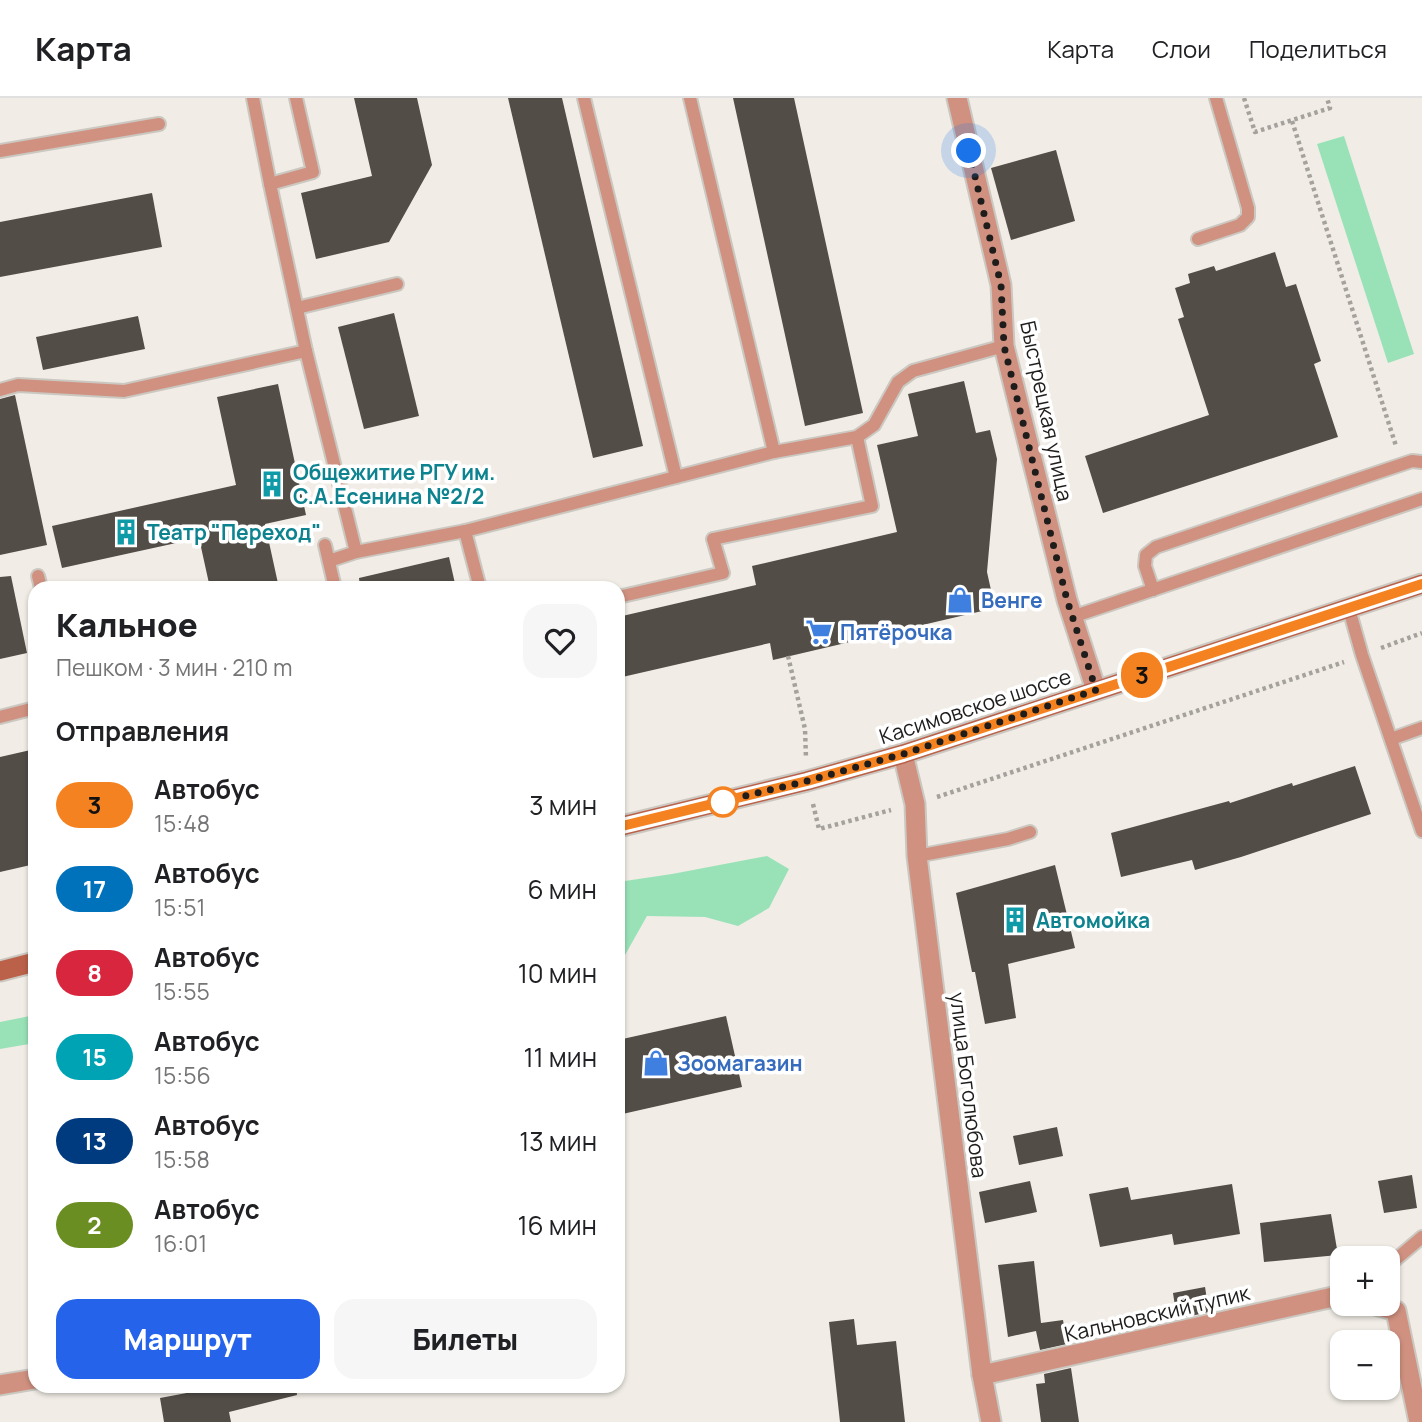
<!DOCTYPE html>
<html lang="ru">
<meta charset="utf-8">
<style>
body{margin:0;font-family:Manrope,sans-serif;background:#f6f6f6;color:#202124;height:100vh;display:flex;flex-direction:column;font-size:26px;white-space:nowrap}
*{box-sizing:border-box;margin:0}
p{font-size:23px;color:#757577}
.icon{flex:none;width:38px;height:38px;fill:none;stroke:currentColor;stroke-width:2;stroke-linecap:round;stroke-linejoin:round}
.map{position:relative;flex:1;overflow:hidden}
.side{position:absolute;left:28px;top:483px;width:597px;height:812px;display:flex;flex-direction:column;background:#fff;border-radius:21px;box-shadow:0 2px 5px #0004}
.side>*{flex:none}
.badge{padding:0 14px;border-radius:23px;font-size:24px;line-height:46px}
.controls{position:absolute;left:1330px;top:1148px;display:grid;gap:14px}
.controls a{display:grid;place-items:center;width:70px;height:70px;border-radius:14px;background:#fff;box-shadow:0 2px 5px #0004;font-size:35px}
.you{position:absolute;width:35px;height:35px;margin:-18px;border:5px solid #fff;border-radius:50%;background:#1a73e8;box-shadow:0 0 0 10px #1a73e833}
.map>.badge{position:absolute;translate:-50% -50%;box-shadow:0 0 0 4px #fff}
h2{padding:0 28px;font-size:26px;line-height:63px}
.round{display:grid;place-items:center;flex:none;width:74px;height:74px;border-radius:21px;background:#f6f6f6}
.head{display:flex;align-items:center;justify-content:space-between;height:119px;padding:0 28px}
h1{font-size:33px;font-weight:800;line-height:52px}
.primary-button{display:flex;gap:14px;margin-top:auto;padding:14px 28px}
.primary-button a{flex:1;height:80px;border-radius:21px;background:#2563eb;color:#fff;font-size:28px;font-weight:800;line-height:80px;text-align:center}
.primary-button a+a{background:#f6f6f6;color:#202124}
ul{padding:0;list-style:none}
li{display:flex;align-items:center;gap:21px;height:84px;padding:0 28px}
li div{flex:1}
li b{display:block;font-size:26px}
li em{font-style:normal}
li .badge{min-width:77px;font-weight:700;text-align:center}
header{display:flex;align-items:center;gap:42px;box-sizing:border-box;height:98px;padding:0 35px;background:#fff;border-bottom:2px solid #e0e0e0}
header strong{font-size:33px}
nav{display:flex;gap:38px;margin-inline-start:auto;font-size:24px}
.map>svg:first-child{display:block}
.green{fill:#99e2b8}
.building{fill:#524d47}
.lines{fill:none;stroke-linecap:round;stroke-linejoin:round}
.service-casing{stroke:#cbc8c1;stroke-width:16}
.minor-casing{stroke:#cbc8c1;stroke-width:23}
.tertiary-casing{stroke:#cbc8c1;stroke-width:23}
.secondary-casing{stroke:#cbc8c1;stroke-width:23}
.path{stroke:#a5a29d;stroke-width:4.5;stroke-dasharray:3.5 3.5;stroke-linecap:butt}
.service{stroke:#d09180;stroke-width:12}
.minor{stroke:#d09180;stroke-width:19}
.tertiary{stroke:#d09180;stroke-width:19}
.secondary{stroke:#bb6149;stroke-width:19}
.line-casing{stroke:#fff;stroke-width:16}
.line{stroke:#f58220;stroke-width:10}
.walk{stroke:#1f1d1b;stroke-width:7;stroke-dasharray:0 12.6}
.stop-dot{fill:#fff;stroke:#f58220;stroke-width:3.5}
.labels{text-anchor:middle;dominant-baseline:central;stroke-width:7;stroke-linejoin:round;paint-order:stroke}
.street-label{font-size:21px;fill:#1f1d1b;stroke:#fff}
.culture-label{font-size:21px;font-weight:bold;fill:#0d838f;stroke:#fff;text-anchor:start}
.shop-label{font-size:21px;font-weight:bold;fill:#366cbe;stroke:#fff;text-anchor:start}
</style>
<header>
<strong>Карта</strong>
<nav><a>Карта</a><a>Слои</a><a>Поделиться</a></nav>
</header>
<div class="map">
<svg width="1422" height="1324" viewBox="0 0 1422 1324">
<rect width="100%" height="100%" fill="#f1ede6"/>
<g class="green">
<path d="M 1344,38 L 1414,256 L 1388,265 L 1317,46 Z"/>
<path d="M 767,758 L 789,771 L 769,810 L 738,828 L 705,819 L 647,818 L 625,857 L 618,858 L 618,784 L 672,776 Z"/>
<path d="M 35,917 L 35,945 L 0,951 L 0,924 Z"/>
</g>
<g class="building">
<path d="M 354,0 L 417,0 L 432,67 L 389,144 L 316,161 L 301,95 L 372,78 Z"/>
<path d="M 508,0 L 562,0 L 643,348 L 593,360 Z"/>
<path d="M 733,0 L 794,0 L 863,315 L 805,328 Z"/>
<path d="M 1056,52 L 1075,123 L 1011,142 L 991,70 Z"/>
<path d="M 152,95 L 162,149 L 0,179 L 0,124 Z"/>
<path d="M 1275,154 L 1286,189 L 1296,186 L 1321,263 L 1314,266 L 1338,339 L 1103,415 L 1085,358 L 1209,317 L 1178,221 L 1184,219 L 1175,190 L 1190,185 L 1188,176 L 1214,168 L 1216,173 Z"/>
<path d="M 394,215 L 419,318 L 364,331 L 338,229 Z"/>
<path d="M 138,218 L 145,251 L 43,272 L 36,239 Z"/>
<path d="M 964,283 L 976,335 L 990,332 L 997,361 L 987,474 L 995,510 L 773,562 L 770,545 L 618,580 L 618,519 L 756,487 L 752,468 L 897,434 L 877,347 L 918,338 L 908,296 Z"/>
<path d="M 278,286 L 306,417 L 265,426 L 279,490 L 210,490 L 199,440 L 62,470 L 52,428 L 236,387 L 217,299 Z"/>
<path d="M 15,297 L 47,447 L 0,457 L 0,301 Z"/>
<path d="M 449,459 L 456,490 L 360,490 L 359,480 Z"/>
<path d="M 11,478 L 27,555 L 0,561 L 0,479 Z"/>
<path d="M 35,651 L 35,766 L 0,774 L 0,659 Z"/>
<path d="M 1355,668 L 1371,716 L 1241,759 L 1195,772 L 1192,762 L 1121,779 L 1111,735 L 1229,703 L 1230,705 L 1292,685 L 1293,688 Z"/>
<path d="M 1055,767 L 1075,850 L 1008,866 L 1016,920 L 985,926 L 975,874 L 972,874 L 956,795 Z"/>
<path d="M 726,918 L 742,989 L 618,1017 L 618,942 Z"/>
<path d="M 1057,1029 L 1063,1058 L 1019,1067 L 1013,1038 Z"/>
<path d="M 1412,1077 L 1417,1110 L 1384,1115 L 1378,1083 Z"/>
<path d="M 1030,1083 L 1037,1114 L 985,1125 L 979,1094 Z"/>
<path d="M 1232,1086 L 1240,1136 L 1174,1147 L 1172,1136 L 1100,1149 L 1089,1096 L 1128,1089 L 1131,1102 Z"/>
<path d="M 1331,1116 L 1338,1157 L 1264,1164 L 1260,1125 Z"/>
<path d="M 1034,1163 L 1041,1225 L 1063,1222 L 1067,1246 L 1040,1252 L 1036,1233 L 1008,1239 L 998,1167 Z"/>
<path d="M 1205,1189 L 1209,1214 L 1177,1221 L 1173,1195 Z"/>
<path d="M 854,1221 L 857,1247 L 896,1243 L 905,1324 L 840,1324 L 829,1224 Z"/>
<path d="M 1071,1270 L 1079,1324 L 1041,1324 L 1036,1286 L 1045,1285 L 1044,1276 Z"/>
<path d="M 224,1288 L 296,1288 L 297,1297 L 229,1314 L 231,1324 L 164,1324 L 160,1300 Z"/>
</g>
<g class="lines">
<g class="service-casing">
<g id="service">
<path d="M 253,0 L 270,86"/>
<path d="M 296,0 L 313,74 L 270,86 L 306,253"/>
<path d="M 584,0 L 676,379"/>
<path d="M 690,0 L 774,354"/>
<path d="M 0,53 L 159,26"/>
<path d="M 1198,141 L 1240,127 L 1248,119 L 1248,110 L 1216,0"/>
<path d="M 297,210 L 397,186"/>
<path d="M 0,292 L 18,287 L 124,293 L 306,253 L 356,454"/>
<path d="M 465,433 L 774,354 L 857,339"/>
<path d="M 325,447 L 335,490"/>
<path d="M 329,463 L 356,454 L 465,433 L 480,490"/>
<path d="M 38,478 L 41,490"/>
<path d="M 1153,492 L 1145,468 L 1146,457 L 1156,449 L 1412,363 L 1422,364"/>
<path d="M 618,499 L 723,475 L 713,441 L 872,408 L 857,339 L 874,327 L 898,284 L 913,273 L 1004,248"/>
<path d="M 1349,511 L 1362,557 L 1422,733"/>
<path d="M 1072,519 L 1422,401"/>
<path d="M 0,619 L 35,610"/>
<path d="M 1391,641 L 1422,630"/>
<path d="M 917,758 L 1008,741 L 1030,734"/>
<path d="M 1388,1168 L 1422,1139"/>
</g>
</g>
<g class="minor-casing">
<g id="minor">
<path d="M 957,0 L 1001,187 L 1004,248 L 1067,502 L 1096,592"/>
<path d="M 1372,1206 L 1396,1213 L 1419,1324"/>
<path d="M 982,1277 L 1342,1197"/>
<path d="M 0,1287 L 35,1281"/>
</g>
</g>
<g class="tertiary-casing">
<path id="tertiary" d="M 903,656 L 915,706 L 917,758 L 982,1277 L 991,1324"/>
</g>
<g class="secondary-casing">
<g id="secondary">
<path d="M 618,729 L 807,683 L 903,656 L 1422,486"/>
<path d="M 0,873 L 35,864"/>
</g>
</g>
<g class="path">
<path d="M 1244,0 L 1255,34 L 1330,10 L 1327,0"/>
<path d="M 1292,23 L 1396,348"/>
<path d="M 1381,550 L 1422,535"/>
<path d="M 788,558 L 805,631 L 806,660"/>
<path d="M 937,699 L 1344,564"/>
<path d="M 813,706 L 819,731 L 891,712"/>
</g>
<use href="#service" class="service"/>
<use href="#minor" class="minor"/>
<use href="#tertiary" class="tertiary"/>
<use href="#secondary" class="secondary"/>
</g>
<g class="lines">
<g class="line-casing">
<path id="line" d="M 618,729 L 807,683 L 903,656 L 1422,486"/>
</g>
<use href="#line" class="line"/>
<path class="walk" d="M 723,704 L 716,705 L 807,683 L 903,656 L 1096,592 L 1067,502 L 1004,248 L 1001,187 L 969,53"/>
</g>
<defs>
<g id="building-bare" transform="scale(2.1)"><path d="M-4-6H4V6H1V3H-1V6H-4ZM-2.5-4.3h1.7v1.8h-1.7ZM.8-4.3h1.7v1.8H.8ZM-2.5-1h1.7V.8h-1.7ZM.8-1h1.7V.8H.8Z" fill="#0f9aa8" stroke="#fff" stroke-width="2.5" paint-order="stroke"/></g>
<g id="shop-bare" transform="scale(2.1)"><path d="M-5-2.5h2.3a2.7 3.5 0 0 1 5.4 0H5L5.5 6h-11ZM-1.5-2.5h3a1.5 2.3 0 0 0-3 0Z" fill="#3f7fe0" stroke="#fff" stroke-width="2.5" paint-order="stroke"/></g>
<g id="supermarket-bare" transform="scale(2.1)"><path d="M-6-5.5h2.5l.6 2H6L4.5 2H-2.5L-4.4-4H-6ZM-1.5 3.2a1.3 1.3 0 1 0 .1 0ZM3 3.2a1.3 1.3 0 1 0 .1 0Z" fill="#3f7fe0" stroke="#fff" stroke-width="2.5" paint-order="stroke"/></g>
</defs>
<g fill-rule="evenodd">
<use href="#building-bare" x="272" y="386"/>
<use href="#building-bare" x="126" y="434"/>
<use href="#shop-bare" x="960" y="502"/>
<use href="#supermarket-bare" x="819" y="534"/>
<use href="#building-bare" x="1015" y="822"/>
<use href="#shop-bare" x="656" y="965"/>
</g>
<circle class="stop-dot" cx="723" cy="704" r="14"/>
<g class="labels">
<g class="street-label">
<text transform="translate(1047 313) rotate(78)">Быстрецкая улица</text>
<text transform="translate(975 608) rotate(-18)">Касимовское шоссе</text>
<text transform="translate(969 987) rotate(83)">улица Боголюбова</text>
<text transform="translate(1157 1215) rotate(-13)">Кальновский тупик</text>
</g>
<g class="culture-label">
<text x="293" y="374">Общежитие РГУ им.<tspan x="293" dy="24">С.А.Есенина №2/2</tspan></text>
<text x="147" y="434">Театр "Переход"</text>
<text x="1036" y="822">Автомойка</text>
</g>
<g class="shop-label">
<text x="981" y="502">Венге</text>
<text x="840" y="534">Пятёрочка</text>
<text x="677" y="965">Зоомагазин</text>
</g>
</g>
</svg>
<div class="controls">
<a>+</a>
<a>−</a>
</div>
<div class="you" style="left:969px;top:53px"></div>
<b class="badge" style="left:1142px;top:577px;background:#f58220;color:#111">3</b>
<section class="side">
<div class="head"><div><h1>Кальное</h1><p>Пешком · 3 мин · 210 m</p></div><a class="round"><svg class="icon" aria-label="heart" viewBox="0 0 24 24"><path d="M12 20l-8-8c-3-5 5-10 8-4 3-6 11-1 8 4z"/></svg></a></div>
<h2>Отправления</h2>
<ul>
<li><span class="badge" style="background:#f58220;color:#111">3</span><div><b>Автобус</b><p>15:48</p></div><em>3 мин</em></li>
<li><span class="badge" style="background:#0072bc;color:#fff">17</span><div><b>Автобус</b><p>15:51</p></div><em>6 мин</em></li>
<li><span class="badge" style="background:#d7263d;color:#fff">8</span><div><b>Автобус</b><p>15:55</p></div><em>10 мин</em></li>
<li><span class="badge" style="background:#00a3b4;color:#fff">15</span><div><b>Автобус</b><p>15:56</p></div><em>11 мин</em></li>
<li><span class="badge" style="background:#003b80;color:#fff">13</span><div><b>Автобус</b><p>15:58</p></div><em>13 мин</em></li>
<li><span class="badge" style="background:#6b8e23;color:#fff">2</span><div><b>Автобус</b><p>16:01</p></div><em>16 мин</em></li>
</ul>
<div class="primary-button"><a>Маршрут</a><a>Билеты</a></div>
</section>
</div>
